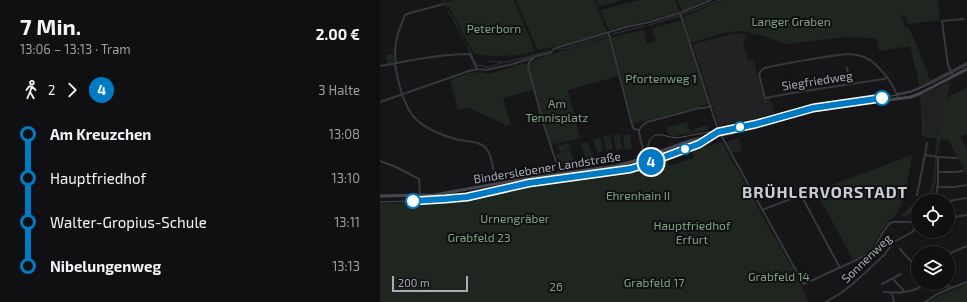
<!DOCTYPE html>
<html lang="de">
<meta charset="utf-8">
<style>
body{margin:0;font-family:"Exo 2",sans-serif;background:#1e1e20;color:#f1f3f6;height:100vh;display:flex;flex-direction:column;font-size:15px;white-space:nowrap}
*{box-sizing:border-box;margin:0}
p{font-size:13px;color:#9c9d9f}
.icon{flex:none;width:22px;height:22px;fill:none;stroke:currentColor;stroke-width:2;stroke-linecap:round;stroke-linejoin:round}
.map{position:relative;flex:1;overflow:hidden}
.side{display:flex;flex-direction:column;background:#101012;width:380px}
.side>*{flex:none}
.badge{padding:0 8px;border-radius:13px;font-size:14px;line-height:26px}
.tools{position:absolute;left:531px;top:194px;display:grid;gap:8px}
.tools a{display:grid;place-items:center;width:44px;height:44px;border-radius:50%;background:#101012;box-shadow:0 1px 3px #0004,0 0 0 1px #303032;font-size:20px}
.scale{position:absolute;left:12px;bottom:10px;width:76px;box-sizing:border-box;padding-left:4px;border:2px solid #a8adb8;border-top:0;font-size:11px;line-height:14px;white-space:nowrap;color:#a8adb8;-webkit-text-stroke:3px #111113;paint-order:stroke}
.map>.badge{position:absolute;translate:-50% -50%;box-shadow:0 0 0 2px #fff}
.legs{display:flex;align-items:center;gap:6px;height:44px;padding:0 20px;font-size:13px}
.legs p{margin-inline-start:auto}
.summary{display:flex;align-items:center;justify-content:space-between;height:68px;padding:0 20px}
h1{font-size:22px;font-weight:700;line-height:30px}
ul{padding:0 20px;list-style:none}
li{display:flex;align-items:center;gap:14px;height:44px;font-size:15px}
li i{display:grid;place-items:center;width:6px;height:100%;margin:0 5px;background:currentColor}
li i::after{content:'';width:10px;height:10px;margin:-5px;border:3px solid;border-radius:50%;background:#101012}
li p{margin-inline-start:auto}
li:first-child i{background:linear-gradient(#0000 50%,currentColor 0)}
li:last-child i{background:linear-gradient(currentColor 50%,#0000 0)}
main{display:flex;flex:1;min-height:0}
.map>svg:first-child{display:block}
.built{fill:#222225}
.green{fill:#1e261f}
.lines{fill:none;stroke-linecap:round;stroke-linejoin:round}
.stream{stroke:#2c353c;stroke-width:1}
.street{stroke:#37383d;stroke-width:2}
.secondary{stroke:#45474d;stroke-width:3}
.tram{stroke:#4a4c52;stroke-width:1}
.line-1-casing{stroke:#fff;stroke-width:9}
.line-1{stroke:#007ac3;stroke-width:6}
.stop-1-dot{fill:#fff;stroke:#007ac3;stroke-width:2}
.labels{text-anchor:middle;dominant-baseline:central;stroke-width:4;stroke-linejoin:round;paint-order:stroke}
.park-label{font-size:12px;fill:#7fa381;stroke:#111113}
.street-label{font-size:12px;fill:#a8adb8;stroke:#111113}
.district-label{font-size:16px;font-weight:bold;letter-spacing:1px;fill:#c9ccd4;stroke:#111113}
</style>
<main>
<section class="side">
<div class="summary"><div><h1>7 Min.</h1><p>13:06 – 13:13 · Tram</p></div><b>2.00 €</b></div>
<div class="legs"><svg class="icon" aria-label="walk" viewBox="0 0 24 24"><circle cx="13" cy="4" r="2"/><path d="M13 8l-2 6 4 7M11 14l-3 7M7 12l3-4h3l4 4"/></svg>2<svg class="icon" aria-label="forward" viewBox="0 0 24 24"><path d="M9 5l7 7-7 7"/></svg><b class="badge" style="background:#007ac3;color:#fff">4</b><p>3 Halte</p></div>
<ul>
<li><i style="color:#007ac3"></i><b>Am Kreuzchen</b><p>13:08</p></li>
<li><i style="color:#007ac3"></i><span>Hauptfriedhof</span><p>13:10</p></li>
<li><i style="color:#007ac3"></i><span>Walter-Gropius-Schule</span><p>13:11</p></li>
<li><i style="color:#007ac3"></i><b>Nibelungenweg</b><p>13:13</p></li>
</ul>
</section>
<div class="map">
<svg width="587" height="302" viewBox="0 0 587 302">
<rect width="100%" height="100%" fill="#161618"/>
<g class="built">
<path d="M 356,33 L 365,34 L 366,37 L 363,43 L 368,60 L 373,59 L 384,98 L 390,98 L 394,113 L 372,119 L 339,126 L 313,46 L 315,44 L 336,38 Z"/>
<path d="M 571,81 L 568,83 L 557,135 L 546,133 L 547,117 L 546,114 L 545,102 L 554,101 L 552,90 Z"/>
<path d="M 359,138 L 362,151 L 352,153 L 346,142 Z"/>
</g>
<g class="green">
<path d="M 75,0 L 134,0 L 155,51 C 135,57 115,57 94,54 L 66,2 Z"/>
<path d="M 136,0 L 214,0 L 227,32 L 190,43 L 159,50 L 157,49 Z"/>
<path d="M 216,0 L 242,0 L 221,6 L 218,5 Z"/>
<path d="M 260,0 L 295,0 L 300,12 L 266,21 L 229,30 L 220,10 Z"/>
<path d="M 297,0 L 327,0 L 303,11 L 302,10 Z"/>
<path d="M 343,0 L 558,0 L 560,20 L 528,24 L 524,15 L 521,16 L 525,27 L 529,28 C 537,45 544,63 550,81 L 539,86 L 537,74 L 530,46 L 499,51 L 497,38 L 490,38 L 465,37 L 407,44 L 384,36 L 363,31 L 358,31 L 344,33 L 311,43 L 303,17 Z"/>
<path d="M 301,21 L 329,104 L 253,124 L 232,37 L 264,30 L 267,44 L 276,41 L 272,28 Z"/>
<path d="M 229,37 L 239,76 L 188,90 L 200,138 L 171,145 L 149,67 L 150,63 L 159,58 Z"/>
<path d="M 13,54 L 14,62 L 7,64 L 6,55 Z"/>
<path d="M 146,63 L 153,90 L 123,98 L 131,125 L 125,125 L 88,107 L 78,110 L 70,80 L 90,73 L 101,72 L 109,74 Z"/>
<path d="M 571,81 L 566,98 L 587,88 L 587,134 L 580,136 L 587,149 L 587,175 L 569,141 L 561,139 L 557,156 L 556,182 L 550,201 L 547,201 L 553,182 L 555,158 L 554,158 L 557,139 L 541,136 L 542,130 L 540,96 L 552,90 L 554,101 L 545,102 C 546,113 547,122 546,132 L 557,135 L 559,125 L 560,105 L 568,83 Z"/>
<path d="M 284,119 L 288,127 L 307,122 L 307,120 L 308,120 L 309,121 L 307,122 L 309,130 L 312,130 L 313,133 L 297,135 L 296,137 L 288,134 Z"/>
<path d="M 328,125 L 329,128 L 326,129 L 327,130 L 314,133 L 313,129 Z"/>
<path d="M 240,134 L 242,149 L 236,150 L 233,135 Z"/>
<path d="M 250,134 L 252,149 L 245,149 L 243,135 Z"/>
<path d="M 230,135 L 233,149 L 226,151 L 223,137 Z"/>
<path d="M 220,137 L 224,151 L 217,153 L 213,139 Z"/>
<path d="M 208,142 L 213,156 L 205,158 L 201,144 Z"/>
<path d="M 342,142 L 393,235 L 414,270 L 429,302 L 0,302 L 0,203 L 47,202 L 68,201 L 87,198 L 143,185 L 245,171 L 255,168 L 286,157 L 289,166 L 314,158 L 312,150 Z"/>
<path d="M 188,143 L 190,149 L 180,152 L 178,146 Z"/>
<path d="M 190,150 L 194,164 L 180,168 L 176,154 Z"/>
<path d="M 532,155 C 529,170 525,208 513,218 C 511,219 509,220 507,221 L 508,223 L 501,231 L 491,251 L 473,260 L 436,191 Z"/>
<path d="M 532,205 L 538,206 L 538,210 L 532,211 L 526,217 L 521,216 Z"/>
<path d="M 587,284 L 587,302 L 548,302 L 561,295 Z"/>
</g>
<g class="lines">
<g class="stream">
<path d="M 63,0 L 64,0"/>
<path d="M 65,2 L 67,7"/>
<path d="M 68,11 L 72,17"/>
<path d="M 304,14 L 340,0"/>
<path d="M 73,19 L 79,30"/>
<path d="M 269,25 L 299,16"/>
<path d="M 80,33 L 83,38"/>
<path d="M 233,34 L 265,26"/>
<path d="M 88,47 L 97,66 L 100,65 L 105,67 L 111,67 L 120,63 L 131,61 L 170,51"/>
<path d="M 177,49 L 184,49 L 227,36"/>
<path d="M 108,61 L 121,62"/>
</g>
<g class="street">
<path d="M 300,13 L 337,127 L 341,131 L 349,132"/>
<path d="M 228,33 L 230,37 L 252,125 L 254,129 L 259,130"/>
<path d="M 154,58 L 149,62 L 148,67 L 163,122 L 180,174"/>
<path d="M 16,63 C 13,45 18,32 25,15 L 30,13 L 64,4"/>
<path d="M 15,64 C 18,81 22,101 33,116 C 43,128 64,136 79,140 C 86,141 94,141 100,144 C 105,146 108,150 110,155 L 117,183"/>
<path d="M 0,66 C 29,61 60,54 90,54 L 97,69"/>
<path d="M 467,68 L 470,84"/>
<path d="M 573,76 L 568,65 L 562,21 L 584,19"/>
<path d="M 507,77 L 504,79 L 418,92 L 385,98 L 379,74 L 381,71 L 384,68 C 402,64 420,61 438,58 C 453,56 470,51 484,57 C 494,61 500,69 507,77 C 511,84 517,91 518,99"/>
<path d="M 517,94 L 532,91 L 539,88 L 587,63"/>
<path d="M 0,102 L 89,71 L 97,69 L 106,70 L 133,64 L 157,56 L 170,53 L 175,48 L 190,44 L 246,27 L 266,23 L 300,13 L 331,0"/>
<path d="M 341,135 L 423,283 L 424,284 L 474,261 L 492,252 L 503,232 L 509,224 L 513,222 L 538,222"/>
<path d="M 545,155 L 558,157 L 577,158"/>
<path d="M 265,158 L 259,133 L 259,130 L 263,125 L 267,122 L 319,108 L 323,108 L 331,106"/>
<path d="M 0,161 L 16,167 L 39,179 L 40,196"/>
<path d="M 558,172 L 576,172 L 583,171"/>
<path d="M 557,187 L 574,187 L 587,185"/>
<path d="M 537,195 L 545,155 L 547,143"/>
<path d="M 555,201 L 558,184 L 558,157"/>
<path d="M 568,201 L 587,198"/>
<path d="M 382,210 L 421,195 L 460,268"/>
<path d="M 568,218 L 587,215"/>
<path d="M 520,249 L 538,269"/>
<path d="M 568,254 L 587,246"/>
<path d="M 513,279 L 524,291"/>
<path d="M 550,283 L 556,289 L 569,286 L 571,288"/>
<path d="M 502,284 L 521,274"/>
<path d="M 504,292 C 514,293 527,293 536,289 C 539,288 542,285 544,283"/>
<path d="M 512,293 L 514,302"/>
<path d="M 446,302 L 461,293 L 475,282 L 504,255 L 514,242 L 532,232 L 538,225"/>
<path d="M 545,302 L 559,293 L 587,282"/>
</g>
<path class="secondary" d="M 0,196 L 54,195 L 148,178 L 236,166 L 258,160 L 295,146 L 313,140 L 352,133 L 423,113 L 442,109 L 531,97 L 541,93 L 587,69"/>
<g class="tram">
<path d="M 268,150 C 267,142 272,133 281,135 C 285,135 288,137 291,137 C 295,138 298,138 302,137 L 376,123 L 433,107 L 518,95 L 531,92 L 552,83 L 587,65"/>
<path d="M 0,202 L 54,200 L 87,197 L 149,183 L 244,170 L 260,166 L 282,158"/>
</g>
</g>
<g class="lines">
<g class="line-1-casing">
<path id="line-1" d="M 33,201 L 65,199 L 87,197 L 149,183 L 250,169 L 260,166 L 319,144 L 338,132 L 376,124 L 433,108 L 502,98"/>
</g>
<use href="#line-1" class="line-1"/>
</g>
<g class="stop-1-dot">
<circle cx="502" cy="98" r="7"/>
<circle cx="360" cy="127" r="5"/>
<circle cx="305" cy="149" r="5"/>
<circle cx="33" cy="201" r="7"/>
</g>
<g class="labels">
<g class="park-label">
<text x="411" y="21">Langer Graben</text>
<text x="114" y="28">Peterborn</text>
<text x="281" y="78">Pfortenweg 1</text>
<text x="177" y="103">Am<tspan x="177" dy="14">Tennisplatz</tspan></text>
<text x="258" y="195">Ehrenhain II</text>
<text x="135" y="218">Urnengräber</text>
<text x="312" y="225">Hauptfriedhof<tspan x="312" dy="14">Erfurt</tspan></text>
<text x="99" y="237">Grabfeld 23</text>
<text x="399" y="276">Grabfeld 14</text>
<text x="274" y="282">Grabfeld 17</text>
<text x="176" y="286">26</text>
</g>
<g class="street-label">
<text transform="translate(437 80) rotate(-9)">Siegfriedweg</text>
<text transform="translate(167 167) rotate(-9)">Binderslebener Landstraße</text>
<text transform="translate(486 258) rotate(-44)">Sonnenweg</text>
</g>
<g class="district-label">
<text x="445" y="191">BRÜHLERVORSTADT</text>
</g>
</g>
</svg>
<div class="tools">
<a><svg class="icon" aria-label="locate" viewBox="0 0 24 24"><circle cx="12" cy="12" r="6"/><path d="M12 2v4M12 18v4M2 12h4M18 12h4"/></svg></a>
<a><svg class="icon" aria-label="layers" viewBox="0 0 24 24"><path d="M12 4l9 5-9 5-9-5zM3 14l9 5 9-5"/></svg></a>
</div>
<div class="scale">200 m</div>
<b class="badge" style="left:271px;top:162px;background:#007ac3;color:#fff">4</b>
</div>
</main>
